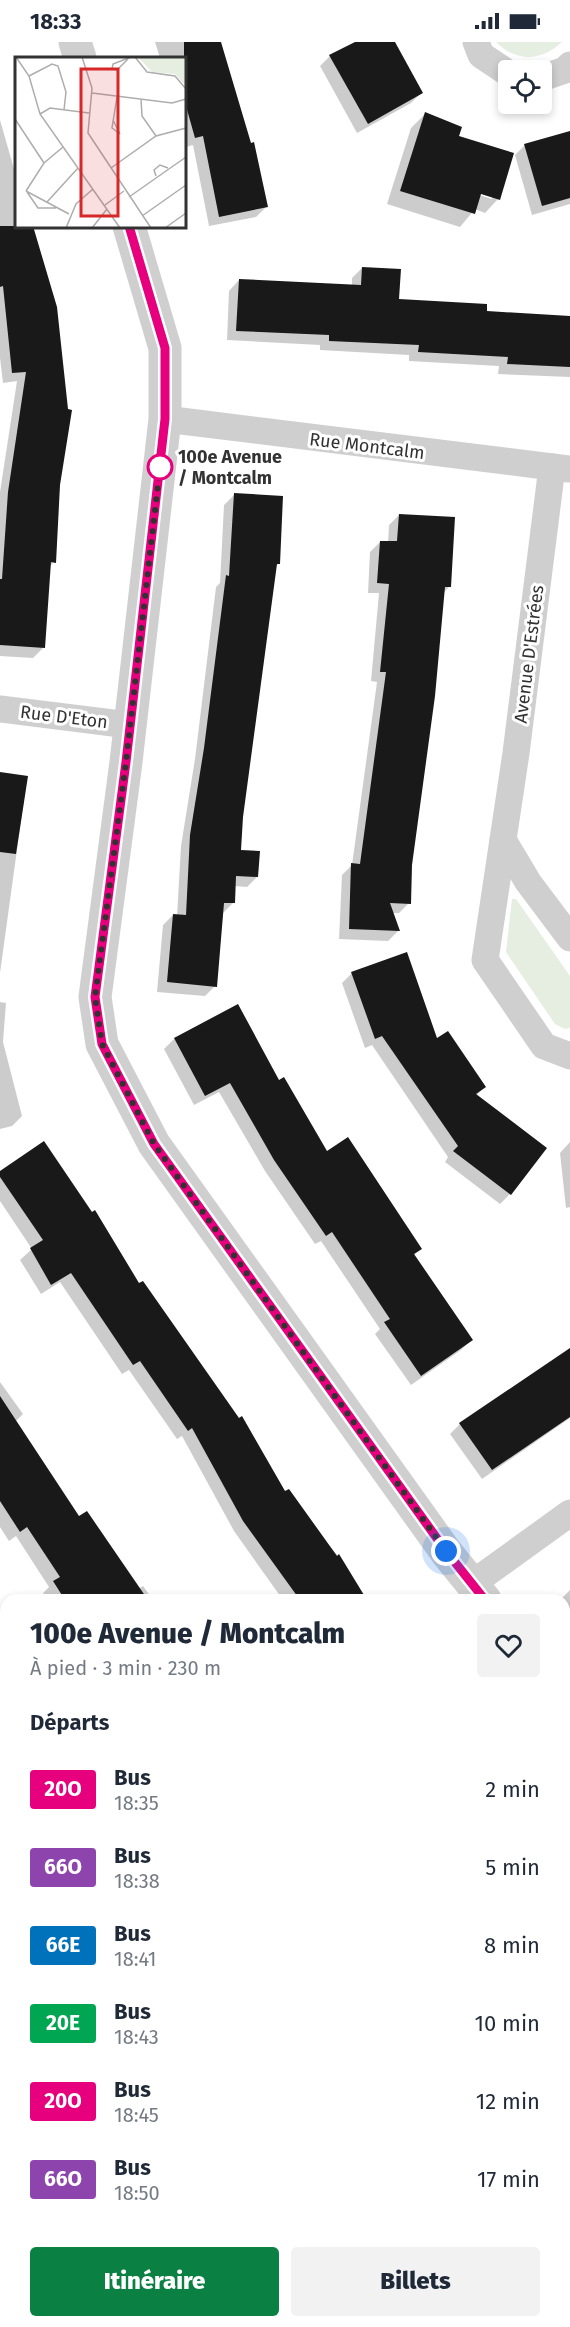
<!DOCTYPE html>
<html lang="fr">
<meta charset="utf-8">
<style>
body{margin:0;font-family:"Fira Sans",sans-serif;background:#f2f2f3;color:#1f2937;height:100vh;display:flex;flex-direction:column;font-size:22px;white-space:nowrap}
*{box-sizing:border-box;margin:0}
p{font-size:20px;color:#747a83}
.icon{flex:none;width:33px;height:33px;fill:none;stroke:currentColor;stroke-width:2;stroke-linecap:round;stroke-linejoin:round}
.map{position:relative;flex:1;overflow:hidden}
.drawer{position:absolute;left:0px;top:1552px;width:570px;height:734px;display:flex;flex-direction:column;background:#fff;border-radius:18px 18px 0 0;box-shadow:0 3px 9px #0003}
.drawer>*{flex:none}
.badge{padding:0 12px;border-radius:4px;font-size:21px;line-height:39px}
.controls{position:absolute;left:498px;top:18px;display:grid;gap:12px}
.controls a{display:grid;place-items:center;width:54px;height:54px;border-radius:6px;background:#fff;box-shadow:0 3px 9px #0003;font-size:30px}
.you{position:absolute;width:30px;height:30px;margin:-15px;border:4px solid #fff;border-radius:50%;background:#1a73e8;box-shadow:0 0 0 9px #1a73e833}
.map>.badge{position:absolute;translate:-50% -50%;box-shadow:0 0 0 3px #fff}
h2{padding:0 30px;font-size:22px;line-height:54px}
.round{display:grid;place-items:center;flex:none;width:63px;height:63px;border-radius:6px;background:#f2f2f3}
.summary{display:flex;align-items:center;justify-content:space-between;height:102px;padding:0 30px}
h1{font-size:28px;font-weight:800;line-height:45px}
.primary-button{display:flex;gap:12px;margin-top:auto;padding:12px 30px}
.primary-button a{flex:1;height:69px;border-radius:6px;background:#0b8043;color:#fff;font-size:24px;font-weight:800;line-height:69px;text-align:center}
.primary-button a+a{background:#f2f2f3;color:#1f2937}
ul{padding:0;list-style:none}
li{display:flex;align-items:center;gap:18px;height:78px;padding:0 30px}
li div{flex:1}
li b{display:block;font-size:22px}
li em{font-style:normal}
li .badge{min-width:66px;font-weight:700;text-align:center}
.status{display:flex;justify-content:space-between;align-items:center;height:42px;padding:0 30px;background:#fff;direction:ltr}
.status svg{height:16px;fill:currentColor}
.map>svg:first-child{display:block}
.green{fill:#e5eee0}
.shadow{fill:#0003;fill-rule:evenodd}
.building{fill:#191919}
.lines{fill:none;stroke-linecap:round;stroke-linejoin:round}
.minor{stroke:#cfcfcf;stroke-width:27}
.tertiary{stroke:#cfcfcf;stroke-width:33}
.line-casing{stroke:#fff;stroke-width:14}
.line{stroke:#e6007e;stroke-width:9}
.walk{stroke:#323232;stroke-width:6;stroke-dasharray:0 10.8}
.stop-dot{fill:#fff;stroke:#e6007e;stroke-width:3}
.labels{text-anchor:middle;dominant-baseline:central;stroke-width:6;stroke-linejoin:round;paint-order:stroke}
.street-label{font-size:18px;fill:#323232;stroke:#fff}
.stop-label{font-size:18px;font-weight:bold;fill:#323232;stroke:#fff;text-anchor:start}
.inset-road{fill:none;stroke:#adadad;stroke-width:1.5}
.view{fill:#d62828;fill-opacity:0.15;stroke:#d62828;stroke-width:3}
.inset-edge{fill:none;stroke:#323232;stroke-width:3}
</style>
<div class="status"><b>18:33</b><svg viewBox="0 0 49 12"><path d="M0 12V9h3v3zM5 12V6h3v6zM10 12V3h3v9zM15 12V0h3v12zM26 1h20v11H26zM47 4h2v5h-2z"/></svg></div>
<div class="map">
<svg width="570" height="2285" viewBox="0 0 570 2285">
<rect width="100%" height="100%" fill="#fff"/>
<g class="green">
<path d="M 496,0 L 562,0 C 541,19 517,21 496,0 Z"/>
<path d="M 512,857 L 516,857 L 570,934 L 570,986 L 565,987 L 555,982 L 506,910 Z"/>
</g>
<g class="shadow">
<path d="M 155,0 L 220,0 L 266,165 L 256,175 L 209,184 L 193,103 L 186,105 L 184,100 L 184,16 L 160,16 Z"/>
<path d="M 358,0 L 393,0 L 421,51 L 411,61 L 357,91 L 320,24 L 330,14 Z"/>
<path d="M 425,72 L 458,95 L 498,157 L 485,171 L 475,167 L 460,185 L 387,162 L 411,86 ZM 474,148 L 492,154 L 492,157 L 473,151 Z"/>
<path d="M 0,78 L 16,134 L 16,184 L 59,443 L 54,520 L 49,525 L 43,606 L 33,616 L 0,614 L 0,450 L 17,339 L 3,341 L 0,316 Z"/>
<path d="M 570,90 L 570,162 L 532,173 L 515,113 L 525,103 Z"/>
<path d="M 362,226 L 397,258 L 485,271 L 570,275 L 570,335 L 498,332 L 499,324 L 409,319 L 409,313 L 320,308 L 320,303 L 227,298 L 229,249 L 239,238 L 352,244 L 352,236 Z"/>
<path d="M 234,453 L 278,522 L 275,525 L 241,774 L 239,809 L 257,835 L 247,845 L 234,844 L 233,861 L 223,871 L 215,944 L 205,954 L 157,950 L 163,883 L 173,873 L 177,874 L 181,804 L 195,717 L 216,545 L 220,541 L 224,463 Z"/>
<path d="M 399,473 L 449,545 L 443,551 L 411,823 L 409,861 L 399,871 L 392,871 L 398,889 L 388,899 L 339,897 L 342,833 L 352,823 L 377,640 L 371,639 L 379,551 L 368,551 L 370,510 L 380,500 L 388,501 L 389,483 Z"/>
<path d="M 0,731 L 27,735 L 0,931 Z"/>
<path d="M 352,931 L 437,998 L 484,1045 L 476,1054 L 510,1152 L 500,1162 L 445,1120 L 448,1115 L 372,1003 L 365,1006 L 342,941 Z"/>
<path d="M 0,960 L 6,961 L 3,1000 L 22,1074 L 12,1084 L 0,1087 Z"/>
<path d="M 174,997 L 278,1040 L 326,1111 L 420,1207 L 413,1214 L 471,1298 L 461,1308 L 411,1343 L 375,1292 L 380,1287 L 321,1199 L 315,1202 L 265,1129 L 219,1050 L 194,1063 L 164,1007 Z"/>
<path d="M 570,1100 L 570,1165 L 566,1166 L 560,1111 Z"/>
<path d="M 0,1131 L 139,1243 L 285,1452 L 339,1515 L 365,1558 L 283,1558 L 234,1489 L 182,1394 L 177,1397 L 129,1328 L 122,1332 L 60,1240 L 41,1252 L 20,1218 L 32,1207 L 0,1159 Z"/>
<path d="M 570,1308 L 570,1376 L 482,1437 L 450,1392 L 460,1382 Z"/>
<path d="M 0,1340 L 23,1372 L 15,1380 L 79,1476 L 138,1547 L 143,1544 L 153,1558 L 49,1558 L 43,1551 L 49,1545 L 16,1494 L 9,1499 L 0,1485 Z"/>
<path d="M 570,1548 L 570,1567 L 562,1556 Z"/>
<path d="M 6,1802 L 6,1867 L 0,1871 L 0,1807 Z"/>
<path d="M 6,2124 L 6,2205 L 0,2216 L 0,2132 Z"/>
<path d="M 564,2143 L 570,2152 L 570,2285 L 566,2285 L 563,2280 Z"/>
<path d="M 89,2280 L 162,2280 L 159,2285 L 85,2285 Z"/>
</g>
<g class="building">
<path d="M 184,0 L 221,0 L 251,101 L 254,100 L 268,165 L 219,175 L 203,94 L 195,96 L 184,57 Z"/>
<path d="M 355,0 L 395,0 L 423,51 L 368,82 L 329,13 Z"/>
<path d="M 425,70 L 462,85 L 459,94 L 514,111 L 500,158 L 481,152 L 475,172 L 400,149 Z"/>
<path d="M 570,89 L 570,156 L 542,164 L 524,102 Z"/>
<path d="M 0,184 L 33,184 L 57,265 L 68,367 L 72,368 L 60,443 L 56,521 L 51,520 L 45,606 L 0,603 L 0,537 L 2,537 L 8,450 L 26,330 L 12,331 L 3,244 L 0,245 Z"/>
<path d="M 362,225 L 401,227 L 399,257 L 487,262 L 487,269 L 570,274 L 570,325 L 507,322 L 508,315 L 418,310 L 419,303 L 329,299 L 329,293 L 236,289 L 239,237 L 361,243 Z"/>
<path d="M 234,451 L 283,454 L 280,522 L 277,522 L 243,775 L 241,808 L 260,809 L 258,835 L 236,834 L 235,861 L 224,861 L 217,945 L 167,940 L 173,872 L 186,873 L 190,793 L 204,706 L 226,533 L 229,534 Z"/>
<path d="M 399,472 L 455,475 L 451,545 L 445,545 L 435,654 L 412,823 L 411,862 L 390,861 L 400,889 L 349,887 L 351,821 L 360,822 L 386,630 L 380,630 L 389,542 L 377,541 L 380,499 L 397,499 Z"/>
<path d="M 0,730 L 28,734 L 16,812 L 0,810 Z"/>
<path d="M 407,910 L 437,996 L 448,989 L 486,1045 L 476,1052 L 547,1106 L 511,1153 L 453,1109 L 458,1104 L 382,994 L 375,997 L 351,930 Z"/>
<path d="M 238,962 L 279,1038 L 284,1035 L 327,1109 L 348,1095 L 422,1207 L 414,1212 L 473,1298 L 421,1334 L 384,1280 L 390,1277 L 332,1190 L 326,1194 L 274,1118 L 230,1041 L 205,1054 L 174,996 Z"/>
<path d="M 44,1099 L 92,1170 L 95,1168 L 139,1241 L 143,1239 L 239,1376 L 242,1374 L 285,1449 L 289,1447 L 337,1514 L 339,1512 L 367,1558 L 300,1558 L 243,1479 L 192,1386 L 188,1389 L 140,1319 L 133,1323 L 71,1231 L 51,1243 L 30,1206 L 43,1198 L 0,1135 L 0,1129 Z"/>
<path d="M 570,1306 L 570,1375 L 492,1428 L 459,1381 Z"/>
<path d="M 0,1354 L 79,1474 L 87,1469 L 148,1558 L 65,1558 L 53,1539 L 60,1535 L 27,1485 L 20,1490 L 0,1459 Z"/>
</g>
<g class="lines">
<g class="minor">
<path d="M 476,0 L 481,13 L 508,31"/>
<path d="M 542,36 L 565,28 L 570,23"/>
<path d="M 165,377 L 569,427"/>
<path d="M 552,425 L 516,711 L 485,918 L 544,1004 L 570,1014"/>
<path d="M 0,667 L 129,683"/>
<path d="M 503,798 L 528,840 L 570,896"/>
<path d="M 473,1541 L 570,1471"/>
<path d="M 0,1596 L 6,1605"/>
<path d="M 564,1963 L 570,1959"/>
<path d="M 0,2002 L 6,1996"/>
<path d="M 480,2280 L 484,2285"/>
<path d="M 280,2285 L 285,2280"/>
</g>
<g class="tertiary">
<path d="M 75,0 L 80,16"/>
<path d="M 129,184 L 165,306 L 165,377 L 126,720 L 95,955 L 102,1002 L 154,1102 L 446,1510 L 485,1558"/>
<path d="M 564,1667 L 570,1675"/>
</g>
</g>
<g class="lines">
<g class="line-casing">
<path id="line" d="M 129,184 L 165,306 L 165,377 L 126,720 L 95,955 L 102,1002 L 154,1102 L 446,1509 L 485,1558"/>
</g>
<use href="#line" class="line"/>
<path class="walk" d="M 160,425 L 126,720 L 95,955 L 102,1002 L 154,1102 L 446,1509"/>
</g>
<circle class="stop-dot" cx="160" cy="425" r="12"/>
<g class="labels">
<g class="street-label">
<text transform="translate(367 404) rotate(7)">Rue Montcalm</text>
<text transform="translate(529 612) rotate(-83)">Avenue D'Estrées</text>
<text transform="translate(64 675) rotate(7)">Rue D'Eton</text>
</g>
<g class="stop-label">
<text x="178" y="415">100e Avenue<tspan x="178" dy="21">/ Montcalm</tspan></text>
</g>
</g>
<g transform="translate(15 15)">
<rect width="171" height="171" fill="#fff"/>
<path d="M 123,0 L 171,0 L 171,29 L 160,17 L 137,15 Z" fill="#e5eee0"/>
<path class="inset-road" d="M 1,0 L 14,19 L 25,57 L 105,171M 67,0 L 77,31 L 73,76 L 136,171M 120,0 L 132,15 L 160,19 L 171,32M 113,2 L 102,13 L 97,12 L 98,7 L 116,0M 14,19 L 37,7 L 43,9 L 51,35 L 49,53M 77,36 L 157,46 L 171,42M 126,42 L 127,59 L 141,79M 25,57 L 35,51 L 74,56M 0,62 L 29,106M 98,63 L 105,77 L 97,71 L 102,40M 96,111 L 141,79 L 171,71M 141,119 L 139,113 L 145,108 L 153,111M 11,134 L 29,106 L 48,90M 11,134 L 54,157M 12,135 L 23,151 L 41,151M 114,140 L 171,100M 32,145 L 63,111M 90,148 L 109,134M 127,159 L 171,128M 51,171 L 61,147 L 78,132M 77,171 L 92,152M 150,171 L 171,156"/>
<path class="view" d="M 66,12 L 103,12 L 103,159 L 66,159 Z"/>
<rect width="171" height="171" class="inset-edge"/>
</g>
</svg>
<div class="controls">
<a><svg class="icon" aria-label="locate" viewBox="0 0 24 24"><circle cx="12" cy="12" r="6"/><path d="M12 2v4M12 18v4M2 12h4M18 12h4"/></svg></a>
</div>
<div class="you" style="left:446px;top:1509px"></div>
<section class="drawer">
<div class="summary"><div><h1>100e Avenue / Montcalm</h1><p>À pied · 3 min · 230 m</p></div><a class="round"><svg class="icon" aria-label="heart" viewBox="0 0 24 24"><path d="M12 20l-8-8c-3-5 5-10 8-4 3-6 11-1 8 4z"/></svg></a></div>
<h2>Départs</h2>
<ul>
<li><span class="badge" style="background:#e6007e;color:#fff">20O</span><div><b>Bus</b><p>18:35</p></div><em>2 min</em></li>
<li><span class="badge" style="background:#8e44ad;color:#fff">66O</span><div><b>Bus</b><p>18:38</p></div><em>5 min</em></li>
<li><span class="badge" style="background:#0072bc;color:#fff">66E</span><div><b>Bus</b><p>18:41</p></div><em>8 min</em></li>
<li><span class="badge" style="background:#00a651;color:#fff">20E</span><div><b>Bus</b><p>18:43</p></div><em>10 min</em></li>
<li><span class="badge" style="background:#e6007e;color:#fff">20O</span><div><b>Bus</b><p>18:45</p></div><em>12 min</em></li>
<li><span class="badge" style="background:#8e44ad;color:#fff">66O</span><div><b>Bus</b><p>18:50</p></div><em>17 min</em></li>
</ul>
<div class="primary-button"><a>Itinéraire</a><a>Billets</a></div>
</section>
</div>
